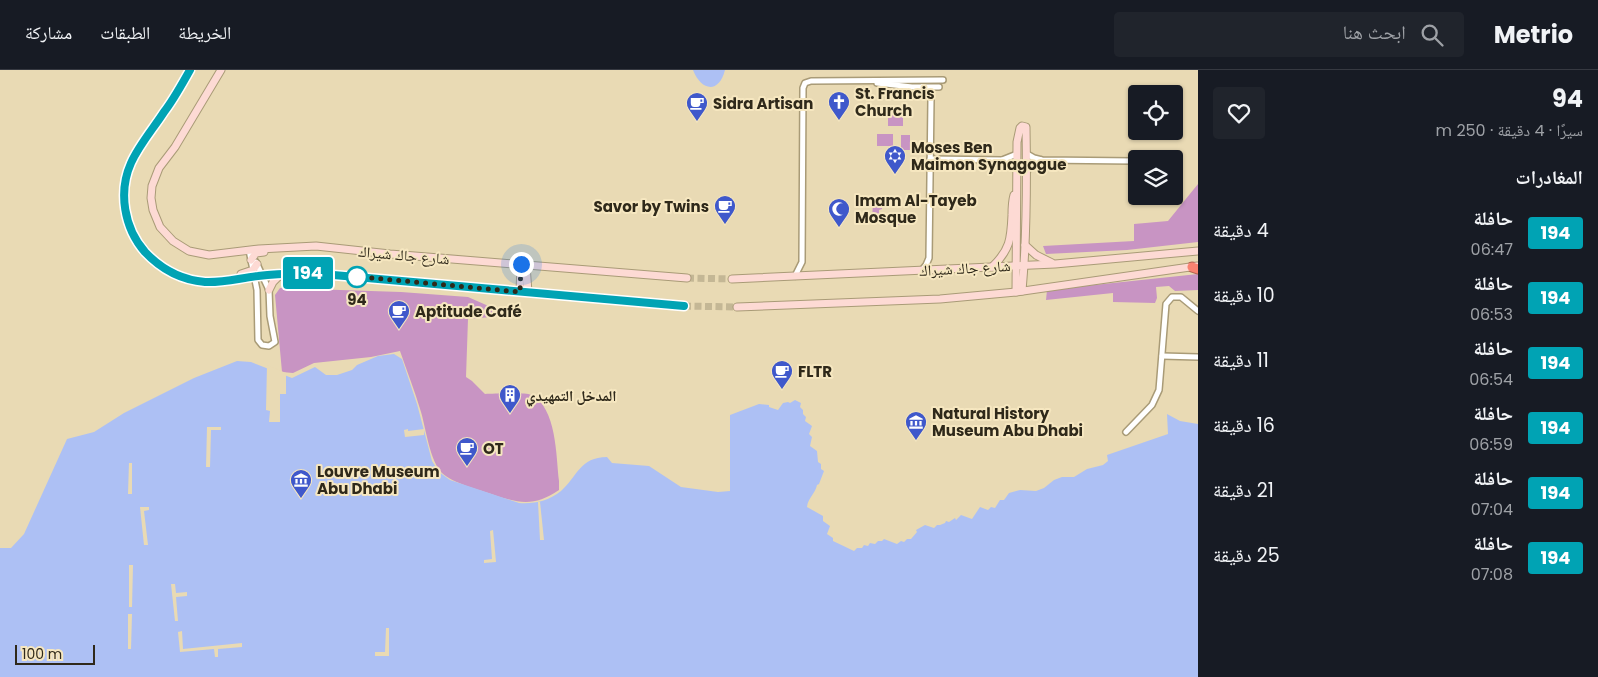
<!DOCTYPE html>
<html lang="ar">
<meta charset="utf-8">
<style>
body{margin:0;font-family:Poppins,"Noto Naskh Arabic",sans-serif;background:#20242c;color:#f1f3f6;direction:rtl;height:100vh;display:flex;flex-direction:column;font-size:19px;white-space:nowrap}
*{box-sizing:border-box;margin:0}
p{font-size:16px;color:#9ea1a6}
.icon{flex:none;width:28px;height:28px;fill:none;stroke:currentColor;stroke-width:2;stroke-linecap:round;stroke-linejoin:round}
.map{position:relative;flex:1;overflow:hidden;direction:ltr}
.panel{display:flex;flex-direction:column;background:#171b24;width:400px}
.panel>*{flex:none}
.badge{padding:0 10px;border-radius:4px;font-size:18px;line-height:32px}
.controls{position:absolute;left:1128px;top:15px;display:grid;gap:10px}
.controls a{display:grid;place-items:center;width:55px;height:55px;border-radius:5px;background:#171b24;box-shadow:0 1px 4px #0004;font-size:25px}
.scale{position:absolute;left:15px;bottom:12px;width:80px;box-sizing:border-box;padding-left:5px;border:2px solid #2f291a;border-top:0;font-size:14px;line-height:18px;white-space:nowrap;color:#2f291a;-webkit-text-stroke:4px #f6e7c0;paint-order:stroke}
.you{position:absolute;width:25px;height:25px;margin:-12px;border:4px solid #fff;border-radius:50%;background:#1a73e8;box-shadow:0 0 0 8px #1a73e833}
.map>.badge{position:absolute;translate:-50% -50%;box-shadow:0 0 0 2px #fff}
h2{padding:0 15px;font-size:19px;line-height:45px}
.round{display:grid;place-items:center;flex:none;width:52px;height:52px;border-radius:5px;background:#20242c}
.headline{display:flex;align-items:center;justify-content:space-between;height:85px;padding:0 15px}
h1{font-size:24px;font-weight:700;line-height:38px}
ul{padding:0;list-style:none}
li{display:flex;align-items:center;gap:15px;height:65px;padding:0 15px}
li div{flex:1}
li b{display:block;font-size:19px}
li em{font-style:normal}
li .badge{min-width:55px;font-weight:700;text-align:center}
header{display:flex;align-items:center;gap:30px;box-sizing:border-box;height:70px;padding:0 25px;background:#171b24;border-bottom:1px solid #363941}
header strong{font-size:24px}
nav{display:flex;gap:28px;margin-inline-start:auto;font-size:18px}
.search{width:350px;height:45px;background:#20242c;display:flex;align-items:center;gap:12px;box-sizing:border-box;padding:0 18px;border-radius:5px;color:#9ea1a6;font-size:19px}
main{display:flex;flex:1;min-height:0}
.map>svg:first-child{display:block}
.green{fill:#c894c3}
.water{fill:#adc0f4}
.pier{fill:#e9dab4}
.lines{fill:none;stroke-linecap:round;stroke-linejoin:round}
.secondary-tunnel{stroke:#c4b795;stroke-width:7;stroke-dasharray:7 3.5;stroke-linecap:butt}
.street-casing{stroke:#a99b77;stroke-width:8}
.secondary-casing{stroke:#a99b77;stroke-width:9}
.highway-casing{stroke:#b26352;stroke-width:11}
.street{stroke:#fff;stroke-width:5}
.secondary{stroke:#fddad4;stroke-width:7}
.highway{stroke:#f98270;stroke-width:9}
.line-casing{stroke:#fff;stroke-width:11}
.line{stroke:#00a3b4;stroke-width:8}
.walk{stroke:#2f291a;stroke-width:5;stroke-dasharray:0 9}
.stop-dot{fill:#fff;stroke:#00a3b4;stroke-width:2.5}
.labels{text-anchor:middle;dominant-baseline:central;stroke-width:4;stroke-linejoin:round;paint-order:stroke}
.poi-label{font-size:15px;font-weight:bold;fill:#2f291a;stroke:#f6e7c0;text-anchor:start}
.street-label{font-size:15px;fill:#2f291a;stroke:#f6e7c0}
.stop-label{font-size:15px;font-weight:bold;fill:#2f291a;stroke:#f6e7c0}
</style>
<header>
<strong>Metrio</strong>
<div class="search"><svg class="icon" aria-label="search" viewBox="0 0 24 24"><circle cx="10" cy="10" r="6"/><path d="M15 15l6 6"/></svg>ابحث هنا</div>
<nav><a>الخريطة</a><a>الطبقات</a><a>مشاركة</a></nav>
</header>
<main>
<section class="panel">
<div class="headline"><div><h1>94</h1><p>سيرًا · 4 دقيقة · 250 m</p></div><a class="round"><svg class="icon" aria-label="heart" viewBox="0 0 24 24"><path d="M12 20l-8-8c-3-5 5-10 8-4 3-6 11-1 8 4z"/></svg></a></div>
<h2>المغادرات</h2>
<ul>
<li><span class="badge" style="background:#00a3b4;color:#fff">194</span><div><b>حافلة</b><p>06:47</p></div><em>4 دقيقة</em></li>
<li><span class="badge" style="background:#00a3b4;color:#fff">194</span><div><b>حافلة</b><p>06:53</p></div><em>10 دقيقة</em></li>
<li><span class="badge" style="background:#00a3b4;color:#fff">194</span><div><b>حافلة</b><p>06:54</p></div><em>11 دقيقة</em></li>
<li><span class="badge" style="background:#00a3b4;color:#fff">194</span><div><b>حافلة</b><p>06:59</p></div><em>16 دقيقة</em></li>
<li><span class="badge" style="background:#00a3b4;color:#fff">194</span><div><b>حافلة</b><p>07:04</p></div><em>21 دقيقة</em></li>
<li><span class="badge" style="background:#00a3b4;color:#fff">194</span><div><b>حافلة</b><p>07:08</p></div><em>25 دقيقة</em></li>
</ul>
</section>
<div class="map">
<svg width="1198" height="607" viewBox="0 0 1198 607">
<rect width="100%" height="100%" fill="#e9dab4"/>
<g class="green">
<rect x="888" y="44" width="15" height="12"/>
<rect x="877" y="64" width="16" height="12"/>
<rect x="901" y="65" width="9" height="15"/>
<path d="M 1198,114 L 1198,172 L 1127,180 L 1046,184 L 1043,176 L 1134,171 L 1134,154 L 1168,151 Z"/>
<rect x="887" y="129" width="15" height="8"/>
<path d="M 873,131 L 882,132 L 882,139 L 879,140 L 879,143 L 882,143 L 882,151 L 872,151 Z"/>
<rect x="890" y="146" width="12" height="9"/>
<path d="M 1198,204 L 1198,220 L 1175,221 L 1169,216 L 1156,217 L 1157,228 L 1155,233 L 1113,232 L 1113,223 L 1046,230 L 1047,220 Z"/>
<path d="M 280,218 L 401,222 L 468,227 L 493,238 L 503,246 L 468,249 L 466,307 L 472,311 L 485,324 C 494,324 525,322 531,325 C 557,337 556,387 559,411 L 559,420 C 535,436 521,434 494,425 C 480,420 452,413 442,403 C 430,391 426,359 421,342 C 415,322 407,301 400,281 L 371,287 L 314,293 L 293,303 L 282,302 L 275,225 Z"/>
</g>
<g class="water">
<path d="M 693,0 L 725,0 C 719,24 701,21 693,0 Z"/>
<path d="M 394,284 L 402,289 L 417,334 L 432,391 L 439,402 L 450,410 L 519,433 C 534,434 549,431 561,421 C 577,407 580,387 607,387 L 612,393 L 649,396 L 681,417 L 718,422 L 730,421 L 730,345 L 759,334 L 769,335 L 769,337 L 778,340 L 783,333 L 788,332 L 790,333 L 795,330 L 801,333 L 800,337 L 803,340 L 803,344 L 806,347 L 805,351 L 812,356 L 809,364 L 812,367 L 810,376 L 817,381 L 818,392 L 821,394 L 821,399 L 824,401 L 819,414 L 817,415 C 815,424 808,428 807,437 L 823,446 L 823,451 L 830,456 L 827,464 L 833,468 L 833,471 L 854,481 L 857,478 L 862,478 L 864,475 L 868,476 L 870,473 L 875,474 L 878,471 L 882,471 L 884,469 L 897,474 L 901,471 L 904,472 L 907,469 L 911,469 L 917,462 L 916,460 L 925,455 L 934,458 L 937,455 L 940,455 L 945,453 L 946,451 L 949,452 L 955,448 L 956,450 L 961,445 L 972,449 L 980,437 L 988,440 L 991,437 L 995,438 L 1000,430 L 1004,430 L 1009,423 L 1020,420 L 1036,421 L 1044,418 L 1054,410 L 1062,407 L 1074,407 L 1087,399 L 1103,395 L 1108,391 L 1107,385 L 1168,364 L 1167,344 L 1180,351 L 1198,354 L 1198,607 L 0,607 L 0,478 L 11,478 L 24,464 L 67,369 L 94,362 L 124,343 L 194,308 L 237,291 L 251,292 L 292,308 L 315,297 L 326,305 L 337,305 L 352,300 L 357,295 L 378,286 Z"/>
</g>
<g class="pier">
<path d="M 267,295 L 286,303 L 286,324 L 280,324 L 280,352 L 269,352 L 270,341 L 266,340 Z"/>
<path d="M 207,357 L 221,357 L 221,360 L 211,360 L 210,397 L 206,397 Z"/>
<path d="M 408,359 L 408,361 L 424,359 L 424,365 L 405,367 L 404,360 Z"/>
<path d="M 129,393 L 132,393 L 132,424 L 128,424 Z"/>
<path d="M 538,432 L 540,432 L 544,470 L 540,470 Z"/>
<path d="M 140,437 L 149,437 L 149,440 L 144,441 L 148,475 L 144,475 Z"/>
<path d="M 493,460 L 496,492 L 484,493 L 484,490 L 492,489 L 490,461 Z"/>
<path d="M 129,495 L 133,495 L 132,537 L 129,537 Z"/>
<path d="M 171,514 L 175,514 L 176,523 L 187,522 L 187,526 L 176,527 L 178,551 L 175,551 Z"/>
<path d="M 128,544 L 132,544 L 131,579 L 128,579 Z"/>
<path d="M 386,558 L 389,558 L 389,586 L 375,586 L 375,582 L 385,582 Z"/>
<path d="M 182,561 L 183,579 L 242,573 L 242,577 L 218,579 L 218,587 L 215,587 L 214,579 L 180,582 L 178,562 Z"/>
</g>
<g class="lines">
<g class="secondary-tunnel">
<path d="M 687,208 L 732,209"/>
<path d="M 684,236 L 737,237"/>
</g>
<g class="street-casing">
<g id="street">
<path d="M 877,13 L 912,17 L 939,17"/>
<path d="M 922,17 L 928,22 L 931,29 L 929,188 L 926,195 L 922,200"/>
<path d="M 1027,84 L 1034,88 L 1042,90 L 1134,91"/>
<path d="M 930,89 L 1002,90 L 1017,97"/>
<path d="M 1002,90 L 1017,84"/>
<path d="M 1027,101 L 1034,94 L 1041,90"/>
<path d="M 249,180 L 257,220 L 258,270 L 262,275 L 269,276 L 275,272 L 270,246 L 269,220 L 256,192"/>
<path d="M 795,206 L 802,192 L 803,18 L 805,13 L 811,11 L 943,10"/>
<path d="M 1162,286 L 1198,287"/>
<path d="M 1126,362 L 1152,335 L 1159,320 L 1166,234 L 1172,227 L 1181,227 L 1198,241"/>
</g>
</g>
<g class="secondary-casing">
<g id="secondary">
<path d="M 190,0 C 182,14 174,29 164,42 C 153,59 139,75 131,93 C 118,122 124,158 145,182 C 161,199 182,210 205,212 C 221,213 238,208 254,206 C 277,203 299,203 322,204 L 684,236"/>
<path d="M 221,0 L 175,77 L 159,98 L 152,116 L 151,128 L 153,140 L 160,157 L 173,171 L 189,181 L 209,185 L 259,179 L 316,176 L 390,184 L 687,208"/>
<path d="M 1025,175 L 1036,185 L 1052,193"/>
<path d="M 251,190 L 256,183 L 264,182"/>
<path d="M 526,195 L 528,222"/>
<path d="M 992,197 C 1010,180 1011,169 1012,145 C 1012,138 1012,132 1014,125"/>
<path d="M 241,204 L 253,200 L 257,194"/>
<path d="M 732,209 L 1055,194 L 1198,181"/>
<path d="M 269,220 L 273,212 L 282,203"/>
<path d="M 520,222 L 521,195"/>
<path d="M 1016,222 L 1017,72 L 1020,58 L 1022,56 L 1026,57 C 1027,112 1027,166 1022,221"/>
<path d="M 737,237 L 940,229 L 1016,222 L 1197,196"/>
</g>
</g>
<g class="highway-casing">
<path id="highway" d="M 1192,197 L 1198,199"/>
</g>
<use href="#street" class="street"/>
<use href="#secondary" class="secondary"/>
<use href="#highway" class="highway"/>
</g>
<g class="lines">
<g class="line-casing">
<path id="line" d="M 190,0 C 182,14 174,29 164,42 C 153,59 139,75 131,93 C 118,122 124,158 145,182 C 161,199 182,210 205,212 C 223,213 240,208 258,206 C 280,203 301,203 322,204 L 684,236"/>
</g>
<use href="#line" class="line"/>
<path class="walk" d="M 357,207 L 351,206 L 520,222 L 521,194"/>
</g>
<defs>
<g id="church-pin" transform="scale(1.125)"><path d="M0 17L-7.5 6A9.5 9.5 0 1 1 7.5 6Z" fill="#3f58cb" stroke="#f6e7c0"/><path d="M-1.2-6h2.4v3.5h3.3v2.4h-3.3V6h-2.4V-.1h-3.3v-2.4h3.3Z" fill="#fff"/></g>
<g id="cafe-pin" transform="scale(1.125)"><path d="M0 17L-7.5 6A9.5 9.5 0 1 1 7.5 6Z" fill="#3f58cb" stroke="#f6e7c0"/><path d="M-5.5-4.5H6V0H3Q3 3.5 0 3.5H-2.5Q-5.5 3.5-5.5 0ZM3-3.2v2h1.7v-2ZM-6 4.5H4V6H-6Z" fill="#fff"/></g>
<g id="synagogue-pin" transform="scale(1.125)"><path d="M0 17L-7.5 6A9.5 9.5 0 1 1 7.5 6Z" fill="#3f58cb" stroke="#f6e7c0"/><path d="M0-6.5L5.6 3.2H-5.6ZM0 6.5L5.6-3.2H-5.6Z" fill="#fff"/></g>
<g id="mosque-pin" transform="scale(1.125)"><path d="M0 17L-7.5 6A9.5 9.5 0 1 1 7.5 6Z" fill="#3f58cb" stroke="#f6e7c0"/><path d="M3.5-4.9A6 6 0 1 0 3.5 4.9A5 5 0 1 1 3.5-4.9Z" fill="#fff"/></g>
<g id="building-pin" transform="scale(1.125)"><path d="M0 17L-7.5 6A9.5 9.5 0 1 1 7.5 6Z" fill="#3f58cb" stroke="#f6e7c0"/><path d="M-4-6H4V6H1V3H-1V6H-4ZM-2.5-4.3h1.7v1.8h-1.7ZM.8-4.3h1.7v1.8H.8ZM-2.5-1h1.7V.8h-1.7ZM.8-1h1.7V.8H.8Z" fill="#fff"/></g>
<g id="museum-pin" transform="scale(1.125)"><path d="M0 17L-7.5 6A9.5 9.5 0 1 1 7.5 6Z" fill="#3f58cb" stroke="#f6e7c0"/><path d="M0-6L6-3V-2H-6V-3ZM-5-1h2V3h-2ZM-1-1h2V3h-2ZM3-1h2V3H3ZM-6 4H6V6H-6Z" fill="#fff"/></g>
</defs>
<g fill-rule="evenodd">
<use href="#church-pin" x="839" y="32"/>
<use href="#cafe-pin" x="697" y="33"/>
<use href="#synagogue-pin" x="895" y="86"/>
<use href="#cafe-pin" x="725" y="136"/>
<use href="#mosque-pin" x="839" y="139"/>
<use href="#cafe-pin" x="399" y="241"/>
<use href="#cafe-pin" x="782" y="301"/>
<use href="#building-pin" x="510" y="325"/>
<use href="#museum-pin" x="916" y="352"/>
<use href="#cafe-pin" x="467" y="378"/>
<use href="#museum-pin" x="301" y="410"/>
</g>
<circle class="stop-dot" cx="357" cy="207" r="10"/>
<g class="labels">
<g class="poi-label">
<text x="855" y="23">St. Francis<tspan x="855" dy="17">Church</tspan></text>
<text x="713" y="33">Sidra Artisan</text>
<text x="911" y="77">Moses Ben<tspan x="911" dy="17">Maimon Synagogue</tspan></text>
<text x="855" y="130">Imam Al-Tayeb<tspan x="855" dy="17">Mosque</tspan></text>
<text x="709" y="136" text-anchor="end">Savor by Twins</text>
<text x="415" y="241">Aptitude Café</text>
<text x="798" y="301">FLTR</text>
<text x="526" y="325">المدخل التمهيدي</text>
<text x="932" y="343">Natural History<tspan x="932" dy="17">Museum Abu Dhabi</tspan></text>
<text x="483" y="378">OT</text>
<text x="317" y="401">Louvre Museum<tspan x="317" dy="17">Abu Dhabi</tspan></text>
</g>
<g class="street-label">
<text transform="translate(404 185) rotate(5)">شارع جاك شيراك</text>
<text transform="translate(965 198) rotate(-3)">شارع جاك شيراك</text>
</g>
<g class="stop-label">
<text x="357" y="229">94</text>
</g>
</g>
</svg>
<div class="controls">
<a><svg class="icon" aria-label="locate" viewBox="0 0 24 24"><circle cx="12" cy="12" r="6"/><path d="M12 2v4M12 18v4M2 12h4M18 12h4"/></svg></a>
<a><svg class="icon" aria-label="layers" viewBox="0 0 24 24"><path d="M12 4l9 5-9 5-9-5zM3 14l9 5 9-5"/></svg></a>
</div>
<div class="scale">100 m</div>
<div class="you" style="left:521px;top:194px"></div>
<b class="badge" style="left:308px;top:203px;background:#00a3b4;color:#fff">194</b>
</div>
</main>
